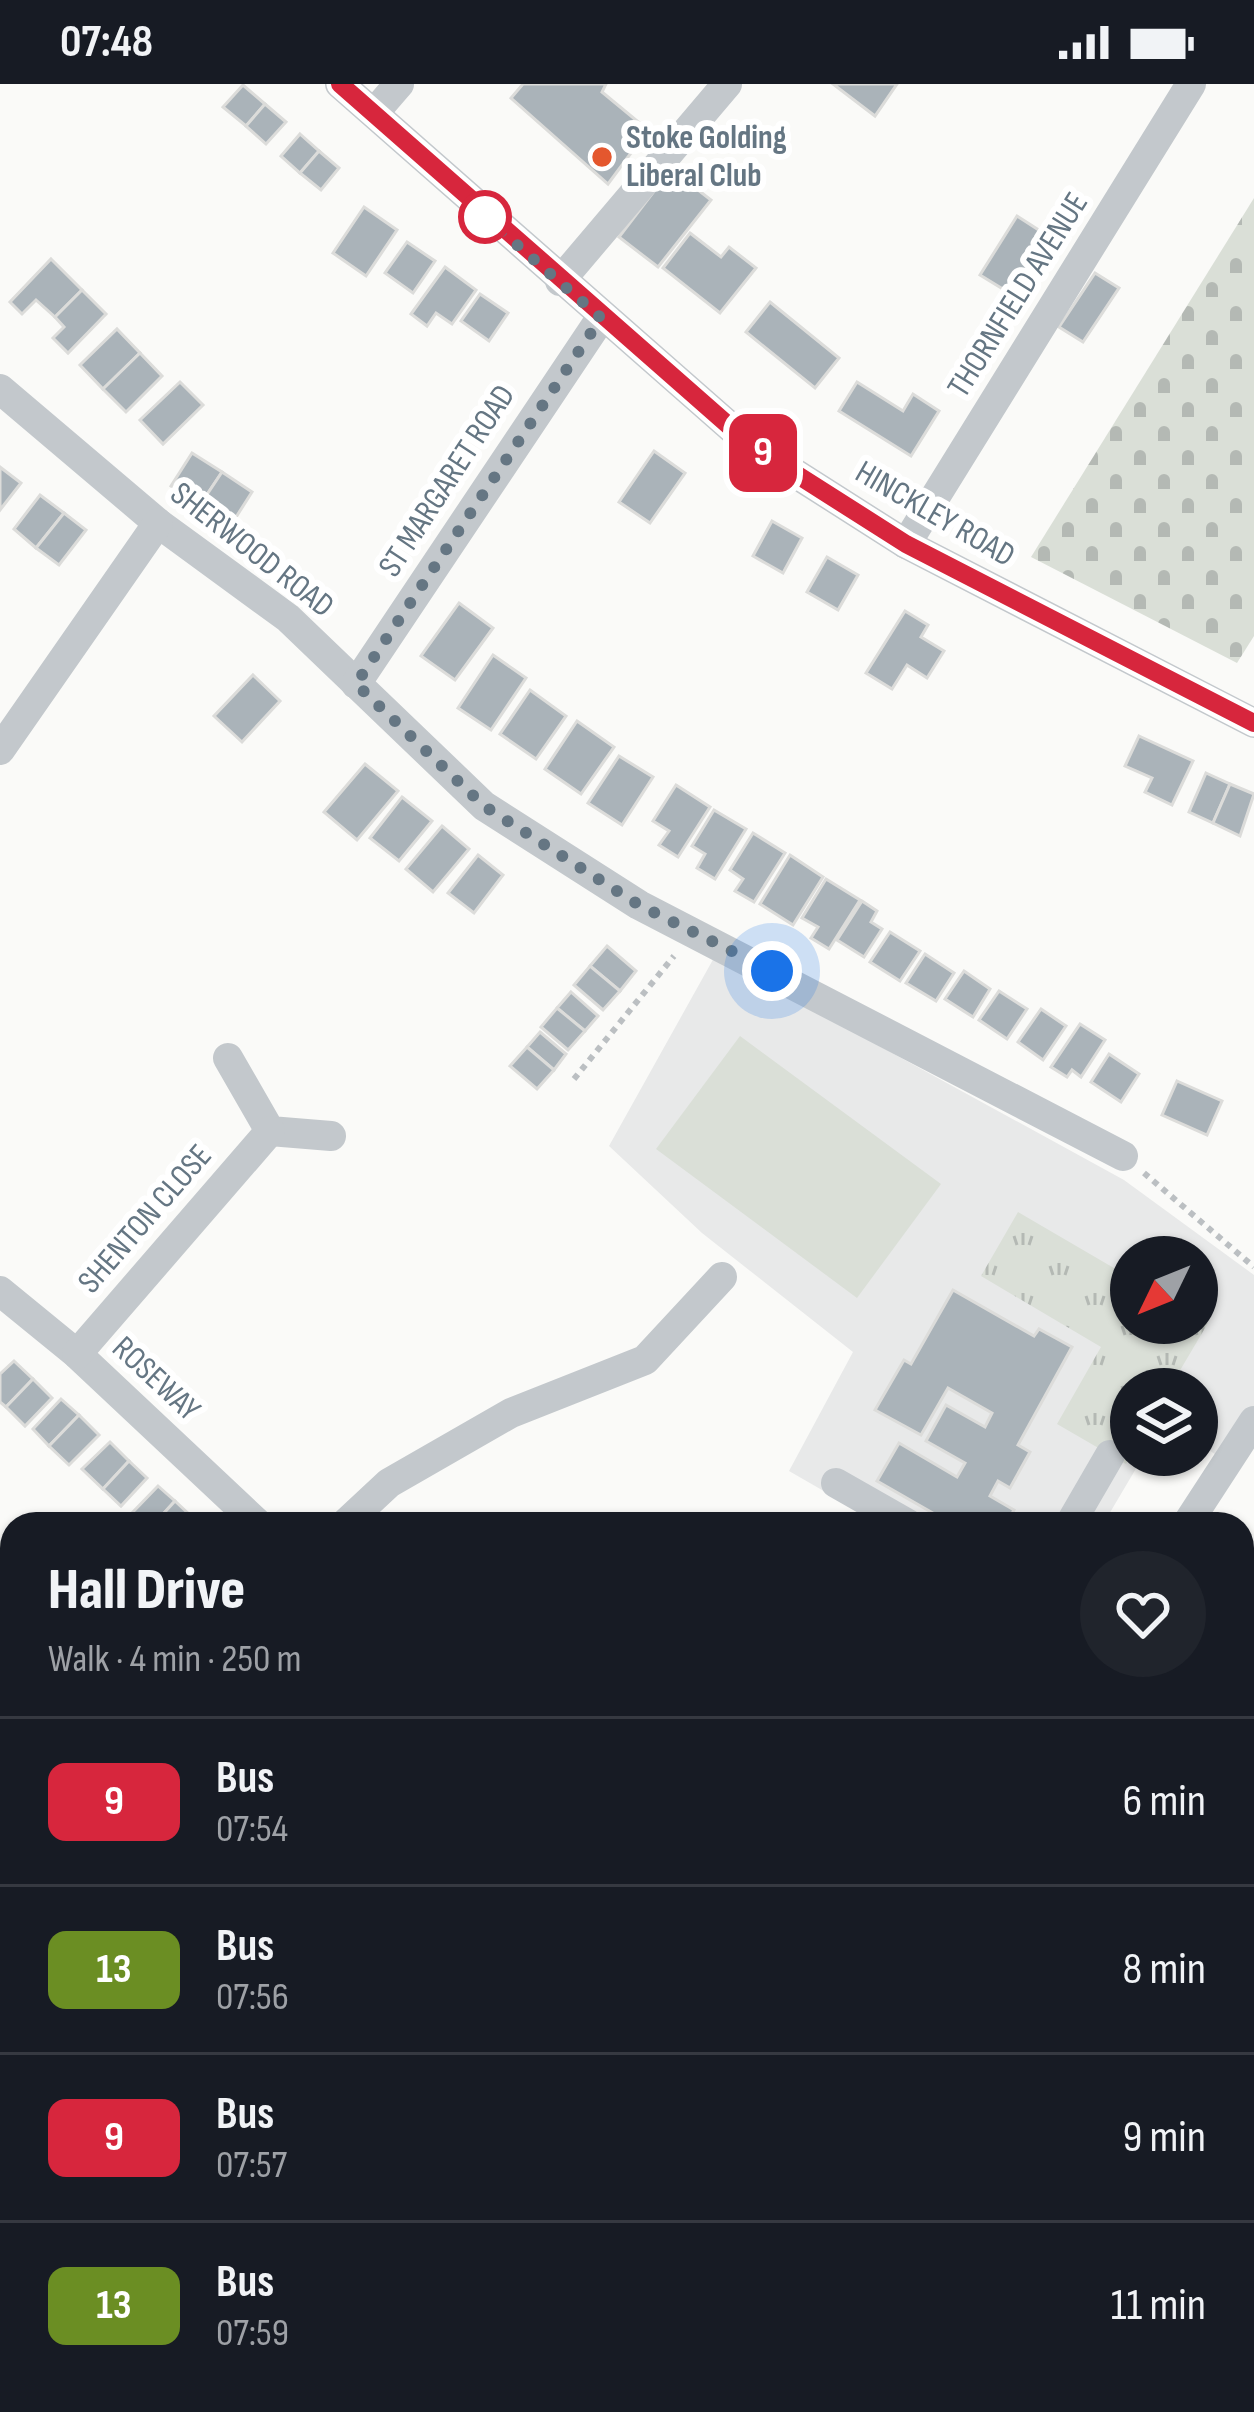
<!DOCTYPE html>
<meta charset="utf-8">
<style>
body{margin:0;font-family:"Sofia Sans Condensed",sans-serif;background:#20242c;color:#f1f3f6;height:100vh;display:flex;flex-direction:column;font-size:45px;white-space:nowrap}
*{box-sizing:border-box;margin:0}
p{font-size:39px;color:#9ea1a6}
.icon{flex:none;width:66px;height:66px;fill:none;stroke:currentColor;stroke-width:2;stroke-linecap:round;stroke-linejoin:round}
.map{position:relative;flex:1;overflow:hidden}
.side{position:absolute;left:0px;top:1428px;width:1254px;height:900px;display:flex;flex-direction:column;background:#171b24;border-radius:36px 36px 0 0;box-shadow:0 3px 9px #0004}
.side>*{flex:none}
.badge{padding:0 24px;border-radius:18px;font-size:42px;line-height:78px}
.needle{width:78px;rotate:227deg}
.buttons{position:absolute;left:1110px;top:1152px;display:grid;gap:24px}
.buttons a{display:grid;place-items:center;width:108px;height:108px;border-radius:50%;background:#171b24;box-shadow:0 3px 9px #0004;font-size:60px}
.you{position:absolute;width:60px;height:60px;margin:-30px;border:9px solid #fff;border-radius:50%;background:#1a73e8;box-shadow:0 0 0 18px #1a73e833}
.map>.badge{position:absolute;translate:-50% -50%;box-shadow:0 0 0 6px #fff}
.round{display:grid;place-items:center;flex:none;width:126px;height:126px;border-radius:63px;background:#20242c}
.overview{display:flex;align-items:center;justify-content:space-between;height:204px;padding:0 48px}
h1{font-size:57px;font-weight:800;line-height:90px}
ul{padding:0;list-style:none}
li{display:flex;align-items:center;gap:36px;height:168px;padding:0 48px;border-top:3px solid #363941}
li div{flex:1}
li b{display:block;font-size:45px}
li em{font-style:normal}
li .badge{min-width:132px;font-weight:700;text-align:center}
.status{display:flex;justify-content:space-between;align-items:center;height:84px;padding:0 60px;background:#171b24;direction:ltr}
.status svg{height:33px;fill:currentColor}
.map>svg:first-child{display:block}
.built{fill:#e8e9e9;fill-rule:evenodd}
.grass{fill:url(#grass-tufts)}
.cemetery{fill:url(#cemetery-stones)}
.pitch{fill:#dadfd7}
.building{fill:#aab3b9;stroke:#dcdcda;stroke-width:3}
.lines{fill:none;stroke-linecap:round;stroke-linejoin:round}
.path{stroke:#bbbfc2;stroke-width:6;stroke-dasharray:6 6;stroke-linecap:butt}
.minor{stroke:#c3c8cc;stroke-width:30}
.line-casing{stroke:#fff;stroke-width:27}
.line{stroke:#d7263d;stroke-width:18}
.walk{stroke:#657683;stroke-width:12;stroke-dasharray:0 21.6}
.poi-dot{fill:#e4572e;stroke:#fff;stroke-width:4.5}
.stop-dot{fill:#fff;stroke:#d7263d;stroke-width:6}
.labels{text-anchor:middle;dominant-baseline:central;stroke-width:12;stroke-linejoin:round;paint-order:stroke}
.poi-label{font-size:33px;font-weight:bold;fill:#657683;stroke:#fff;text-anchor:start}
.street-label{font-size:33px;fill:#657683;stroke:#fff}
</style>
<div class="status"><b>07:48</b><svg viewBox="0 0 49 12"><path d="M0 12V9h3v3zM5 12V6h3v6zM10 12V3h3v9zM15 12V0h3v12zM26 1h20v11H26zM47 4h2v5h-2z"/></svg></div>
<div class="map">
<svg width="1254" height="2328" viewBox="0 0 1254 2328">
<defs>
<pattern id="grass-tufts" width="24" height="20" patternUnits="userSpaceOnUse" patternTransform="scale(3)"><rect width="24" height="20" fill="#dadfd7"/><path d="M3 7l-1-3M5 7V3M7 7l1-3M15 17l-1-3M17 17v-4M19 17l1-3" fill="none" stroke="#b4b9b4"/></pattern>
<pattern id="cemetery-stones" width="16" height="16" patternUnits="userSpaceOnUse" patternTransform="scale(3)"><rect width="16" height="16" fill="#dadfd7"/><path d="M2 7V4a2 2 0 0 1 4 0v3zM10 15v-3a2 2 0 0 1 4 0v3z" fill="#b4b9b4"/></pattern>
</defs>
<rect width="100%" height="100%" fill="#fafaf8"/>
<path class="built" d="M 715,872 L 1124,1096 L 1254,1191 L 1254,1337 L 1224,1377 L 1197,1357 L 1197,1305 L 1131,1305 L 1131,1371 L 1144,1371 L 1105,1437 L 1108,1440 L 881,1440 L 789,1387 L 853,1268 L 702,1149 L 609,1062 ZM 1131,1173 L 1197,1173 L 1197,1239 L 1131,1239 Z"/>
<g class="grass">
<path d="M 1018,1128 L 1131,1194 L 1131,1239 L 1197,1239 L 1197,1232 L 1208,1239 L 1169,1305 L 1131,1305 L 1131,1371 L 1126,1380 L 1057,1340 L 1101,1263 L 981,1192 Z"/>
<path d="M 0,1458 L 12,1469 L 12,2316 L 197,2316 L 180,2328 L 0,2328 Z"/>
</g>
<path class="cemetery" d="M 1254,114 L 1254,552 L 1237,579 L 1031,473 Z"/>
<path class="pitch" d="M 740,952 L 941,1100 L 857,1214 L 656,1065 Z"/>
<g class="building">
<path d="M 523,0 L 606,0 L 602,8 L 648,46 L 608,100 L 511,14 Z"/>
<path d="M 833,0 L 897,0 L 875,32 Z"/>
<path d="M 243,1 L 265,20 L 246,42 L 223,23 Z"/>
<path d="M 265,20 L 286,38 L 266,60 L 246,42 Z"/>
<path d="M 300,50 L 319,67 L 300,89 L 281,72 Z"/>
<path d="M 319,67 L 339,84 L 321,106 L 300,89 Z"/>
<path d="M 671,85 L 711,116 L 658,183 L 619,153 Z"/>
<path d="M 364,123 L 397,146 L 366,192 L 333,169 Z"/>
<path d="M 1017,132 L 1048,152 L 1011,210 L 980,191 Z"/>
<path d="M 690,149 L 721,173 L 729,163 L 756,184 L 720,229 L 663,184 Z"/>
<path d="M 407,158 L 435,177 L 413,209 L 385,189 Z"/>
<path d="M 51,175 L 82,206 L 55,233 L 36,216 L 22,230 L 10,218 Z"/>
<path d="M 445,183 L 476,206 L 452,240 L 436,229 L 427,242 L 411,230 Z"/>
<path d="M 1095,189 L 1119,204 L 1083,258 L 1059,243 Z"/>
<path d="M 82,206 L 106,230 L 68,269 L 53,254 L 64,243 L 55,233 Z"/>
<path d="M 480,210 L 508,229 L 489,257 L 461,237 Z"/>
<path d="M 770,218 L 839,274 L 815,304 L 746,248 Z"/>
<path d="M 117,245 L 140,269 L 103,305 L 80,281 Z"/>
<path d="M 140,269 L 162,292 L 126,328 L 103,305 Z"/>
<path d="M 180,298 L 203,321 L 163,360 L 140,336 Z"/>
<path d="M 857,298 L 903,327 L 913,310 L 939,327 L 911,372 L 839,327 Z"/>
<path d="M 654,367 L 685,389 L 650,439 L 619,418 Z"/>
<path d="M 192,369 L 222,388 L 200,421 L 171,402 Z"/>
<path d="M 0,383 L 21,399 L 0,426 Z"/>
<path d="M 222,388 L 252,408 L 231,441 L 200,421 Z"/>
<path d="M 40,411 L 64,429 L 36,464 L 14,445 Z"/>
<path d="M 64,429 L 86,446 L 59,481 L 36,464 Z"/>
<path d="M 772,437 L 802,454 L 783,489 L 753,472 Z"/>
<path d="M 827,473 L 858,491 L 838,526 L 807,508 Z"/>
<path d="M 459,519 L 493,544 L 455,596 L 421,572 Z"/>
<path d="M 905,527 L 928,541 L 921,553 L 944,567 L 927,594 L 907,581 L 892,605 L 866,589 Z"/>
<path d="M 493,571 L 526,594 L 491,646 L 458,624 Z"/>
<path d="M 253,591 L 280,617 L 242,658 L 214,632 Z"/>
<path d="M 530,606 L 566,632 L 536,675 L 500,650 Z"/>
<path d="M 577,637 L 614,663 L 581,710 L 545,685 Z"/>
<path d="M 1139,652 L 1193,677 L 1172,721 L 1145,708 L 1152,694 L 1125,682 Z"/>
<path d="M 619,672 L 653,693 L 622,741 L 588,719 Z"/>
<path d="M 365,680 L 398,707 L 357,756 L 324,728 Z"/>
<path d="M 1206,689 L 1230,700 L 1213,739 L 1189,728 Z"/>
<path d="M 1230,700 L 1254,710 L 1240,752 L 1213,739 Z"/>
<path d="M 676,701 L 710,723 L 678,773 L 659,761 L 669,747 L 653,737 Z"/>
<path d="M 402,713 L 432,737 L 399,777 L 370,754 Z"/>
<path d="M 714,726 L 746,745 L 715,795 L 697,784 L 705,770 L 692,762 Z"/>
<path d="M 442,742 L 469,765 L 433,808 L 406,785 Z"/>
<path d="M 753,749 L 785,769 L 754,818 L 735,807 L 743,795 L 730,786 Z"/>
<path d="M 478,771 L 503,791 L 474,829 L 448,809 Z"/>
<path d="M 790,771 L 823,793 L 793,841 L 760,820 Z"/>
<path d="M 826,795 L 860,816 L 829,865 L 811,854 L 818,843 L 802,834 Z"/>
<path d="M 862,817 L 877,827 L 871,838 L 882,845 L 864,873 L 837,856 Z"/>
<path d="M 890,848 L 920,867 L 900,897 L 870,878 Z"/>
<path d="M 607,862 L 636,887 L 620,907 L 590,882 Z"/>
<path d="M 925,870 L 954,889 L 936,917 L 906,899 Z"/>
<path d="M 590,882 L 620,907 L 603,926 L 574,901 Z"/>
<path d="M 964,887 L 990,905 L 973,933 L 945,915 Z"/>
<path d="M 999,907 L 1027,925 L 1007,955 L 979,936 Z"/>
<path d="M 571,908 L 598,932 L 585,947 L 557,924 Z"/>
<path d="M 557,924 L 585,947 L 568,966 L 541,943 Z"/>
<path d="M 1041,925 L 1066,942 L 1043,976 L 1018,958 Z"/>
<path d="M 1080,940 L 1105,956 L 1081,993 L 1072,986 L 1067,993 L 1051,983 Z"/>
<path d="M 540,948 L 566,970 L 554,986 L 527,963 Z"/>
<path d="M 527,963 L 554,986 L 537,1005 L 510,982 Z"/>
<path d="M 1109,970 L 1139,990 L 1121,1018 L 1091,998 Z"/>
<path d="M 1177,997 L 1222,1017 L 1207,1051 L 1162,1031 Z"/>
<path d="M 953,1206 L 1034,1252 L 1039,1245 L 1072,1263 L 1018,1361 L 1030,1368 L 1010,1404 L 998,1397 L 990,1412 L 1014,1426 L 1006,1440 L 952,1440 L 877,1397 L 899,1359 L 957,1393 L 965,1379 L 926,1357 L 946,1321 L 985,1343 L 992,1329 L 948,1304 L 921,1351 L 875,1326 L 904,1276 L 911,1280 Z"/>
<path d="M 14,1277 L 33,1295 L 6,1323 L 0,1318 L 0,1290 Z"/>
<path d="M 33,1295 L 52,1314 L 25,1342 L 6,1323 Z"/>
<path d="M 61,1315 L 79,1331 L 49,1362 L 33,1345 Z"/>
<path d="M 79,1331 L 99,1351 L 69,1381 L 49,1362 Z"/>
<path d="M 110,1358 L 129,1377 L 103,1405 L 82,1385 Z"/>
<path d="M 129,1377 L 147,1394 L 121,1422 L 103,1405 Z"/>
<path d="M 158,1402 L 175,1417 L 154,1440 L 140,1440 L 131,1430 Z"/>
<path d="M 175,1417 L 192,1433 L 185,1440 L 154,1440 Z"/>
<path d="M 1242,1677 L 1254,1687 L 1254,1742 L 1250,1739 L 1242,1748 Z"/>
<path d="M 318,2316 L 367,2316 L 378,2328 L 313,2328 L 310,2324 Z"/>
<path d="M 718,2316 L 744,2316 L 759,2328 L 708,2328 Z"/>
<path d="M 753,2316 L 921,2316 L 936,2328 L 768,2328 Z"/>
<path d="M 958,2316 L 1061,2316 L 1073,2328 L 970,2328 Z"/>
</g>
<g class="lines">
<g class="path">
<path d="M 574,995 L 674,872"/>
<path d="M 1144,1089 L 1254,1183"/>
</g>
<g class="minor">
<path d="M 340,0 L 752,362 L 906,460 L 1254,639"/>
<path d="M 374,29 L 399,0"/>
<path d="M 560,197 L 727,0"/>
<path d="M 0,305 L 158,439 L 288,534 L 484,722 L 639,821 L 1123,1072"/>
<path d="M 906,460 L 1191,0"/>
<path d="M 356,600 L 601,234"/>
<path d="M 0,666 L 158,439"/>
<path d="M 228,974 L 270,1047 L 331,1052"/>
<path d="M 0,1207 L 77,1270 L 258,1440"/>
<path d="M 77,1270 L 270,1047"/>
<path d="M 836,1399 L 908,1440"/>
<path d="M 345,1440 L 389,1399 L 511,1329 L 645,1276 L 722,1193"/>
<path d="M 1070,1440 L 1110,1371"/>
<path d="M 1187,1440 L 1254,1337"/>
<path d="M 1242,1562 L 1254,1569"/>
<path d="M 942,2316 L 957,2328"/>
<path d="M 219,2328 L 235,2316"/>
</g>
</g>
<g class="lines">
<g class="line-casing">
<path id="line" d="M 340,0 L 752,362 L 906,460 L 1254,639"/>
</g>
<use href="#line" class="line"/>
<path class="walk" d="M 485,133 L 601,234 L 356,600 L 484,722 L 639,821 L 772,887"/>
</g>
<circle class="poi-dot" cx="602" cy="73" r="12"/>
<circle class="stop-dot" cx="485" cy="133" r="24"/>
<g class="labels">
<g class="poi-label">
<text x="626" y="54">Stoke Golding<tspan x="626" dy="38">Liberal Club</tspan></text>
</g>
<g class="street-label">
<text transform="translate(1018 211) rotate(-58)">THORNFIELD AVENUE</text>
<text transform="translate(447 397) rotate(-57)">ST MARGARET ROAD</text>
<text transform="translate(935 430) rotate(30)">HINCKLEY ROAD</text>
<text transform="translate(252 466) rotate(38)">SHERWOOD ROAD</text>
<text transform="translate(145 1135) rotate(-49)">SHENTON CLOSE</text>
<text transform="translate(156 1295) rotate(43)">ROSEWAY</text>
</g>
</g>
</svg>
<div class="buttons">
<a><svg class="needle" viewBox="-14 -14 28 28"><path d="M0-13l5 13h-10z" fill="#e53935"/><path d="M0 13l5-13h-10z" fill="#9ea1a6"/></svg></a>
<a><svg class="icon" aria-label="layers" viewBox="0 0 24 24"><path d="M12 4l9 5-9 5-9-5zM3 14l9 5 9-5"/></svg></a>
</div>
<div class="you" style="left:772px;top:887px"></div>
<b class="badge" style="left:763px;top:369px;background:#d7263d;color:#fff">9</b>
<section class="side">
<div class="overview"><div><h1>Hall Drive</h1><p>Walk · 4 min · 250 m</p></div><a class="round"><svg class="icon" aria-label="heart" viewBox="0 0 24 24"><path d="M12 20l-8-8c-3-5 5-10 8-4 3-6 11-1 8 4z"/></svg></a></div>
<ul>
<li><span class="badge" style="background:#d7263d;color:#fff">9</span><div><b>Bus</b><p>07:54</p></div><em>6 min</em></li>
<li><span class="badge" style="background:#6b8e23;color:#fff">13</span><div><b>Bus</b><p>07:56</p></div><em>8 min</em></li>
<li><span class="badge" style="background:#d7263d;color:#fff">9</span><div><b>Bus</b><p>07:57</p></div><em>9 min</em></li>
<li><span class="badge" style="background:#6b8e23;color:#fff">13</span><div><b>Bus</b><p>07:59</p></div><em>11 min</em></li>
</ul>
</section>
</div>
